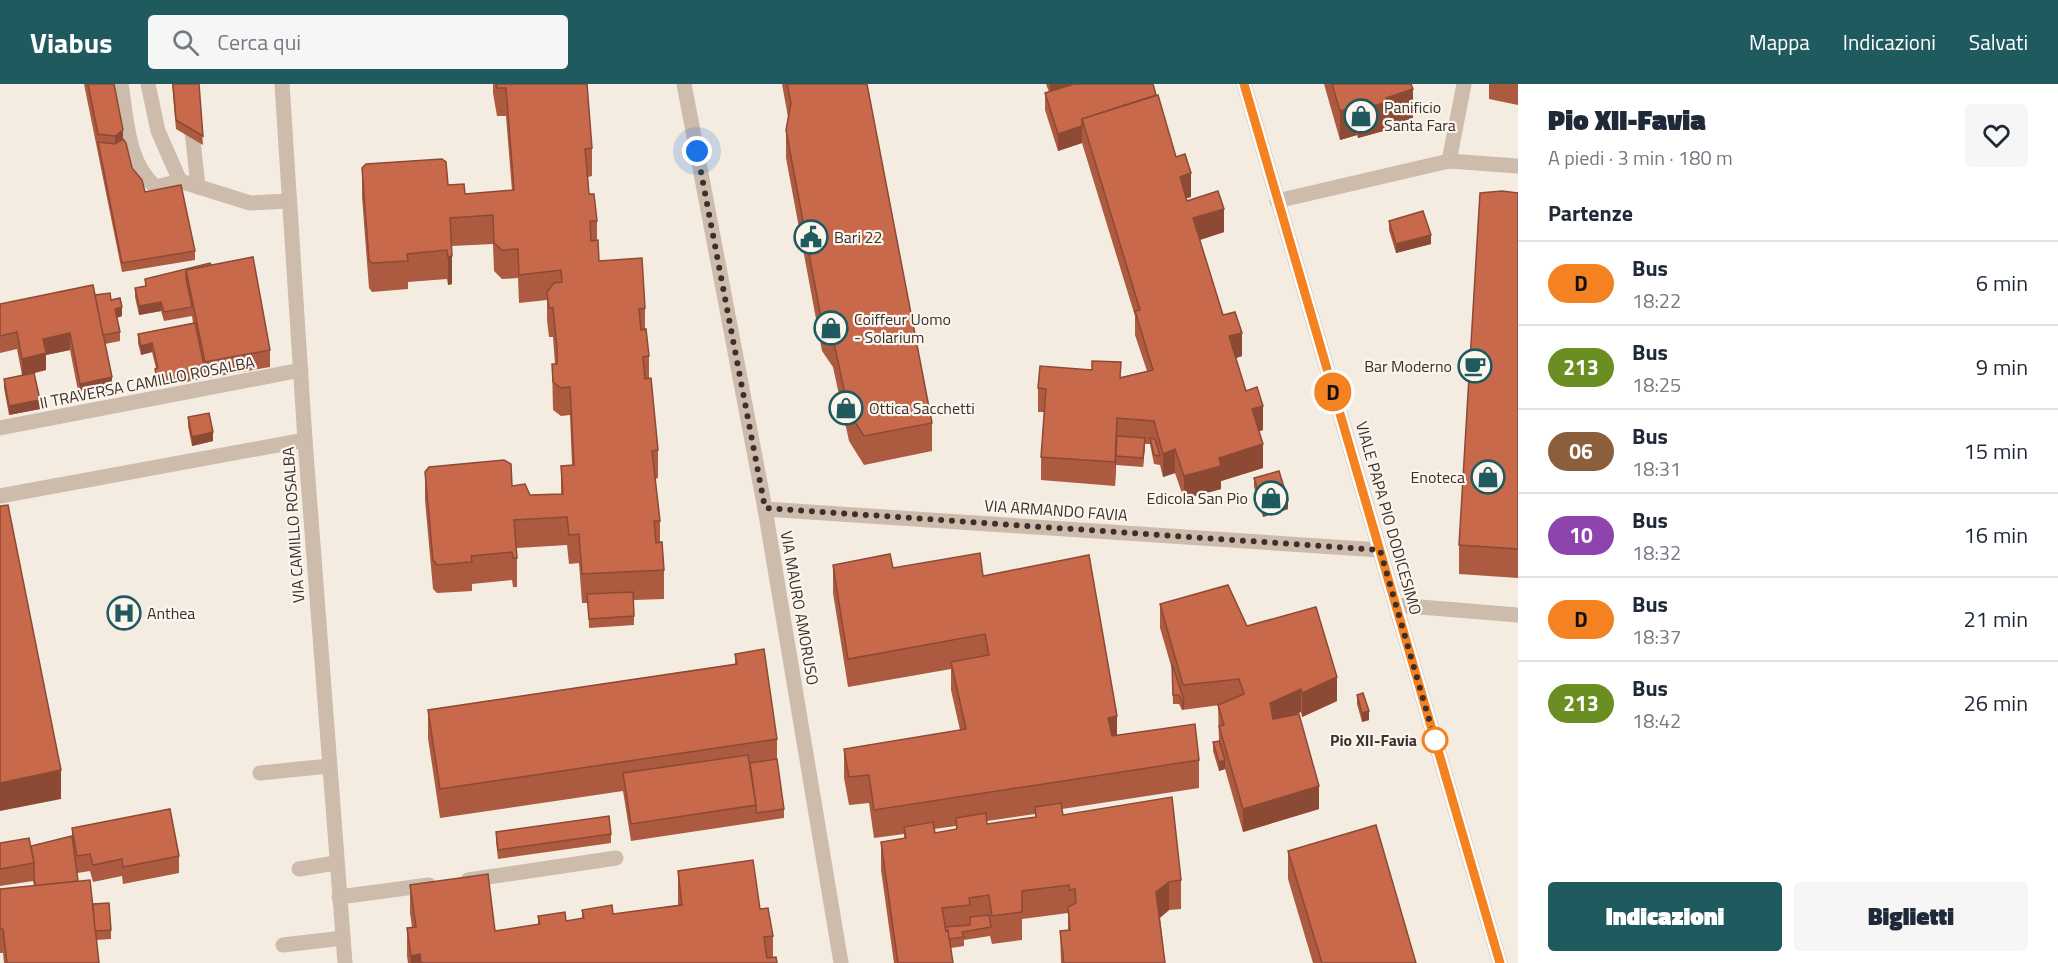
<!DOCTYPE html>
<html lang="it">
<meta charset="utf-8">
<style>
body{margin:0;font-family:"Titillium Web",sans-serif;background:#f6f6f7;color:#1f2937;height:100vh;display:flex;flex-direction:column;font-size:22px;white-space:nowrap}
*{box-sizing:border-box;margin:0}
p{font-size:20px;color:#747a83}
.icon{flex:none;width:33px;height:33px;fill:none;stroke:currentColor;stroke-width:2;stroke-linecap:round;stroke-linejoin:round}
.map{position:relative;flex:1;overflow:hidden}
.side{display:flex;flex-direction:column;background:#fff;width:540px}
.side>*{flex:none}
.badge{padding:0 12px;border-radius:20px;font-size:21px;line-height:39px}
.you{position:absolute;width:30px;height:30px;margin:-15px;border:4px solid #fff;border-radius:50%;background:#1a73e8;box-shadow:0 0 0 9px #1a73e833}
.map>.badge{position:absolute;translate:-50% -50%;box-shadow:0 0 0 3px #fff}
h2{padding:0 30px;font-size:22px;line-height:54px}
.round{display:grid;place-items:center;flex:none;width:63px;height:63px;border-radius:6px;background:#f6f6f7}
.headline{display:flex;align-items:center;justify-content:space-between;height:102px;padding:0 30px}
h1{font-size:28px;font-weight:800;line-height:45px}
.button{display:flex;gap:12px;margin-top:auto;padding:12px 30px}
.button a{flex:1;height:69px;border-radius:6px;background:#1f5a5e;color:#fff;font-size:24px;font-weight:800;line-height:69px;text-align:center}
.button a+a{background:#f6f6f7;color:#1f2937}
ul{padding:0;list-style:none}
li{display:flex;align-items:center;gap:18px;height:84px;padding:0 30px;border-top:2px solid #e0e1e3}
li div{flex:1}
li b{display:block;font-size:22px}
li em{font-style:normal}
li .badge{min-width:66px;font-weight:700;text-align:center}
header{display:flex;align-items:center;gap:36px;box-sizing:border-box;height:84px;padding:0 30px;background:#1f5a5e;color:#fff}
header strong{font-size:28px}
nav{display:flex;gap:33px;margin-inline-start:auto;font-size:21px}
.search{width:420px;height:54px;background:#f6f6f7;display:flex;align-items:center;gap:15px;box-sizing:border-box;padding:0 21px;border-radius:6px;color:#747a83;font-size:22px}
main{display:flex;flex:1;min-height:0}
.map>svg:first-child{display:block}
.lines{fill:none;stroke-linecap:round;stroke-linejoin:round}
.minor{stroke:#cdbbac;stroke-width:15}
.wall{fill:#ac5a40;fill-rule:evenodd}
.shaded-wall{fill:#8c4a34}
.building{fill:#c8694b;stroke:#8c4a34;stroke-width:1.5}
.line-casing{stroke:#fff;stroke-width:14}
.line{stroke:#f58220;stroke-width:9}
.walk{stroke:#3b302b;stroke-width:6;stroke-dasharray:0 10.8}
.stop-dot{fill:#fff;stroke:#f58220;stroke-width:3}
.labels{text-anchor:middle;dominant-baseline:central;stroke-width:4.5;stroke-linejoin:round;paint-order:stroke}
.poi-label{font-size:16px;fill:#3b302b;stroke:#fbf5ee;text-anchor:start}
.street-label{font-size:16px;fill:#3b302b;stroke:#fbf5ee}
.stop-label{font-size:16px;font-weight:bold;fill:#3b302b;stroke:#fbf5ee;text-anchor:end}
</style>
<header>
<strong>Viabus</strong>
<div class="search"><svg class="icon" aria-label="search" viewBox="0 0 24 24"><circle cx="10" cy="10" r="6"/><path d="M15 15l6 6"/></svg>Cerca qui</div>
<nav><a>Mappa</a><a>Indicazioni</a><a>Salvati</a></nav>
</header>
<main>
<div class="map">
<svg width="1518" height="879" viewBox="0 0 1518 879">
<rect width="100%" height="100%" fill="#f4ebe1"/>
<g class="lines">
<g class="minor">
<path d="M 121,0 C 127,35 127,79 156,103 L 180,97 L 250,119 L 288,117"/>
<path d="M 148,0 L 158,47 L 180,97"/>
<path d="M 187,0 L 198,103"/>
<path d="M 282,0 L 305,356 L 345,879"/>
<path d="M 684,0 L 765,425 L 841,879"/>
<path d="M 1244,0 L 1500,879"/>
<path d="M 1449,77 L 1464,0"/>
<path d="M 1277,117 L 1449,77 L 1518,82"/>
<path d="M 0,344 L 301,286"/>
<path d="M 0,412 L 305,356"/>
<path d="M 765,425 L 1380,466"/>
<path d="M 1396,521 L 1518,531"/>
<path d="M 260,689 L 329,682"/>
<path d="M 299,785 L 336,779"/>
<path d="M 468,796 L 616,774"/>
<path d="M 339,813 L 429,801"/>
<path d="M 283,861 L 343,854"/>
</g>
</g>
<g class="wall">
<path d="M 84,0 L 114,0 L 123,55 L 132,84 L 145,108 L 195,167 L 195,176 L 122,188 Z"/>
<path d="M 172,0 L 199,0 L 203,61 L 176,45 Z"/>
<path d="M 493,0 L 587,0 L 592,64 L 592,92 L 588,93 L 589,110 L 597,137 L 597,156 L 599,177 L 645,224 L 645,245 L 649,272 L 649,294 L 658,366 L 658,394 L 655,395 L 660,437 L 660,459 L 664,486 L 664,515 L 634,516 L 634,541 L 589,544 L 588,519 L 582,519 L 579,479 L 569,480 L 567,461 L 517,464 L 517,503 L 513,503 L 512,496 L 472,500 L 472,507 L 437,509 L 433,505 L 425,416 L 425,388 L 512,402 L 530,411 L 561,410 L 561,382 L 572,381 L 570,331 L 561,332 L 553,326 L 552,280 L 555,280 L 553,253 L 549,253 L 547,236 L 547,216 L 519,219 L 518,194 L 502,195 L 494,187 L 493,160 L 452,162 L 452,200 L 448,201 L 447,195 L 408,198 L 408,205 L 372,208 L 369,204 L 362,113 L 362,84 L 448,101 L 465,110 L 512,107 L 506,32 L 497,32 L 493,9 Z"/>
<path d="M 782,0 L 867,0 L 932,339 L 932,367 L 864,381 L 849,357 L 833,283 L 822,267 L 786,74 L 786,46 L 788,33 Z"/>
<path d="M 1046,0 L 1153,0 L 1176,73 L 1191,113 L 1187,114 L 1187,117 L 1224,148 L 1200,156 L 1223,231 L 1242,272 L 1236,274 L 1246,307 L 1263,346 L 1259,347 L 1263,384 L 1221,397 L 1221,405 L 1184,415 L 1175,389 L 1163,393 L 1160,381 L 1154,380 L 1150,360 L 1145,360 L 1143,383 L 1116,381 L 1115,402 L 1041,396 L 1041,373 L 1044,328 L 1038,328 L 1038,304 L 1121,293 L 1147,287 L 1135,251 L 1135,232 L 1082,59 L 1058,67 L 1045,26 L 1045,9 L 1049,8 Z"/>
<path d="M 1324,0 L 1411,0 L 1413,34 L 1387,42 L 1387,46 L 1358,54 L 1357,51 L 1340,56 Z"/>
<path d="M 1489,0 L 1518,0 L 1518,21 L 1489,15 Z"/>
<path d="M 1518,109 L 1518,494 L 1459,490 L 1459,461 Z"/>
<path d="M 1389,137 L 1431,160 L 1396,169 L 1389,146 Z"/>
<path d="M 211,181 L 270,266 L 270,283 L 157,303 L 155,294 L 155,285 L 156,284 L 152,268 L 141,271 L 138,259 L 138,250 L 193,239 L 192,232 L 164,237 L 161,227 L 139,231 L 135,213 L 135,204 L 145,202 L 145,195 Z"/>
<path d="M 95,211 L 111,216 L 122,232 L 117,234 L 120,248 L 120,257 L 105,260 L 112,310 L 80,317 L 70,266 L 46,271 L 46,286 L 34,289 L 40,325 L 9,331 L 4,304 L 4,295 L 22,291 L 17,265 L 0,269 L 0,220 Z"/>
<path d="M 188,333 L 213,357 L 192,362 L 188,342 Z"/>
<path d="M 1254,394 L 1288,425 L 1263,433 L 1254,403 Z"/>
<path d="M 833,481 L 893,484 L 983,492 L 1117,651 L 1199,676 L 1199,704 L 1062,725 L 1063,731 L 1181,796 L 1181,825 L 1169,826 L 1160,834 L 1165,879 L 1061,879 L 1060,847 L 1068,846 L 1068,829 L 1022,835 L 1022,856 L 992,860 L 990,852 L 964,856 L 964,862 L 951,864 L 953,879 L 894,879 L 881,786 L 881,758 L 904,754 L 904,750 L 874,754 L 869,719 L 849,721 L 844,694 L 844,665 L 960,646 L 951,606 L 951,585 L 848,603 L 833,509 ZM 1035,730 L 1035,733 L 987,740 L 987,737 ZM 956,742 L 956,745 L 935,749 L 934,745 Z"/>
<path d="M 1160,520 L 1247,542 L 1337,617 L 1302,633 L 1301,628 L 1294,631 L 1319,725 L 1243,748 L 1225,685 L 1219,687 L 1213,667 L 1213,658 L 1219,657 L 1218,621 L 1220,621 L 1182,626 L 1179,620 L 1173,620 L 1172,585 L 1160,544 Z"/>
<path d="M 735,570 L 777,655 L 777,675 L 784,725 L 784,734 L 631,757 L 623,707 L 440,734 L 428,654 L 428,626 L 735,580 Z"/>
<path d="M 1357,611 L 1369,636 L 1362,638 L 1357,620 Z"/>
<path d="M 72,744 L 179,772 L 179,789 L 123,800 L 122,792 L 93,798 L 90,787 L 77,789 L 78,797 L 111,846 L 111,855 L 96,856 L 99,879 L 4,879 L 3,869 L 0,869 L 0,805 L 34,802 L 33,797 L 0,802 L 0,759 L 31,762 L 72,752 Z"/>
<path d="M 496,748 L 611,750 L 611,759 L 498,775 L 496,757 Z"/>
<path d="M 1288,767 L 1416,879 L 1313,879 L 1288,795 Z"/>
<path d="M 678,787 L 760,825 L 773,852 L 773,873 L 777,879 L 408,879 L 407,872 L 407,844 L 412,843 L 410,829 L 410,801 L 495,847 L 538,841 L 538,832 L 566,837 L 582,835 L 582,826 L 613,830 L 678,821 Z"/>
</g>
<g class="shaded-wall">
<path d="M 1050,0 L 1080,0 L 1050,11 Z"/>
<path d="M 1413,5 L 1413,34 L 1387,42 L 1387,46 L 1358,54 L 1358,26 L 1386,14 Z"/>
<path d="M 1357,22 L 1357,51 L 1340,56 L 1340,27 Z"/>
<path d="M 1082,42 L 1082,59 L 1058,67 L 1058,50 Z"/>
<path d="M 123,46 L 123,63 L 115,69 L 115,52 Z"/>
<path d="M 1191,89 L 1191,113 L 1180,116 L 1180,93 Z"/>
<path d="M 1224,125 L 1224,148 L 1193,158 L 1193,134 Z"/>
<path d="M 1431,151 L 1431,160 L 1396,169 L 1396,160 Z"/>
<path d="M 452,172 L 452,200 L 448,201 L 448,173 Z"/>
<path d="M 161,218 L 161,227 L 139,231 L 139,222 Z"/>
<path d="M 122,223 L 122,232 L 115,234 L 115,225 Z"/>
<path d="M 70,249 L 70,266 L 46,271 L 46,286 L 22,292 L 22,275 L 43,255 Z"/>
<path d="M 1242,249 L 1242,272 L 1229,276 L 1229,252 Z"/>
<path d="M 152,259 L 152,268 L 141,271 L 141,262 Z"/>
<path d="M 112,293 L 112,310 L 80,317 L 80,300 Z"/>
<path d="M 40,316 L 40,325 L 9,331 L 9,322 Z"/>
<path d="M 1263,322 L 1263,346 L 1252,349 L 1252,325 Z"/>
<path d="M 1117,334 L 1117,358 L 1115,402 L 1115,378 Z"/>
<path d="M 213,348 L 213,357 L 192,362 L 192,353 Z"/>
<path d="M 1145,354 L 1145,363 L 1143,383 L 1143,374 Z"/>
<path d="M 1263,360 L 1263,384 L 1221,397 L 1221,405 L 1184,415 L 1184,392 L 1219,374 Z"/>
<path d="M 1175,365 L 1175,389 L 1163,393 L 1163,370 Z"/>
<path d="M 1288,416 L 1288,425 L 1263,433 L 1263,424 Z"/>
<path d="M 1337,593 L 1337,617 L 1302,633 L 1302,609 Z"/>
<path d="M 1301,605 L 1301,628 L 1270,642 L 1270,619 Z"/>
<path d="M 1184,616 L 1184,625 L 1182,626 L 1182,617 Z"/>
<path d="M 1369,627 L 1369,636 L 1362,638 L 1362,629 Z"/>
<path d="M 1117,632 L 1117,660 L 1108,662 L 1108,634 Z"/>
<path d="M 1225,676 L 1225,685 L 1219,687 L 1219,678 Z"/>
<path d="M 61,686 L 61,715 L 0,727 L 0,699 Z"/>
<path d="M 1319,702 L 1319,725 L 1243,748 L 1243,725 Z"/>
<path d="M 1169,798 L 1169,826 L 1156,837 L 1156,808 Z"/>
<path d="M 420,870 L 420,879 L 411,879 L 411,872 Z"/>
</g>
<g class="building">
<path d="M 88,0 L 114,0 L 123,46 L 115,52 L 98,50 Z"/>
<path d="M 173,0 L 199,0 L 203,52 L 176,36 Z"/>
<path d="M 496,0 L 587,0 L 592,64 L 585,65 L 589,110 L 594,110 L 597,137 L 590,137 L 591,157 L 598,156 L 599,177 L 642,174 L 645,224 L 639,225 L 641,246 L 646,245 L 649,272 L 643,273 L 645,295 L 651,294 L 658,366 L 652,367 L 660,437 L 654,437 L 656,459 L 662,458 L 664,486 L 582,490 L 579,450 L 569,451 L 567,433 L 514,436 L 517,474 L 513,474 L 512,468 L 471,472 L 472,478 L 437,481 L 433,476 L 425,388 L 429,383 L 504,376 L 511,380 L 512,402 L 525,400 L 530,411 L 563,410 L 561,382 L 574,381 L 570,303 L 561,304 L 553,298 L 552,280 L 557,280 L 557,264 L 553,224 L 549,224 L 547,208 L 554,199 L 562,198 L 561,186 L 519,191 L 518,165 L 502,166 L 494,159 L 493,131 L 450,134 L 452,172 L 448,173 L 447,166 L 407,170 L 408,177 L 372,179 L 369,176 L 362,84 L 366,80 L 442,75 L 446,78 L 448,101 L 464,100 L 465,110 L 514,106 L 506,4 L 497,4 Z"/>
<path d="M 787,0 L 867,0 L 932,339 L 864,352 L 849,329 L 833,254 L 822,239 L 786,46 L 791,19 Z"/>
<path d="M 1074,0 L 1153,0 L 1156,11 L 1082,35 L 1082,42 L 1058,50 L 1045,9 Z"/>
<path d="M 1332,0 L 1411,0 L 1413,5 L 1386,14 L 1387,18 L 1358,26 L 1357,22 L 1340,27 Z"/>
<path d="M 1158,11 L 1176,73 L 1185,70 L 1191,89 L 1180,93 L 1187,117 L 1218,107 L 1224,125 L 1193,134 L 1223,231 L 1235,228 L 1242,249 L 1229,252 L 1246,307 L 1257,303 L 1263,322 L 1252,325 L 1263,360 L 1219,374 L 1221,382 L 1184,392 L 1175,365 L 1163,370 L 1154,337 L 1117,334 L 1115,378 L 1041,373 L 1046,305 L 1038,304 L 1040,282 L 1092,286 L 1092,277 L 1121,278 L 1120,294 L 1153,286 L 1135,227 L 1140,226 L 1082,35 Z"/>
<path d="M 123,55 L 126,59 L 132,84 L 142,96 L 145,108 L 181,101 L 195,167 L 122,179 L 98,58 L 115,60 Z"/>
<path d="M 1502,107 L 1518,109 L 1518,465 L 1459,461 L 1480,109 Z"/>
<path d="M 1423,127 L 1431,151 L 1396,160 L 1389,137 Z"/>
<path d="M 253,173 L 270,266 L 205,278 L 186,186 Z"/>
<path d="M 210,179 L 211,181 L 186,186 L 186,194 L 192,223 L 164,228 L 161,218 L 139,222 L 135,204 L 146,202 L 145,195 Z"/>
<path d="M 93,201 L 112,293 L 80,300 L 70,249 L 43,255 L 46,269 L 22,275 L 17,248 L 0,252 L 0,220 Z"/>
<path d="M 110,209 L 111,216 L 120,214 L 122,223 L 115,225 L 120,248 L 103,251 L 95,211 Z"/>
<path d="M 195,239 L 205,286 L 157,294 L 155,285 L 158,284 L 152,259 L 141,262 L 138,250 Z"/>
<path d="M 34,289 L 40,316 L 9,322 L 4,295 Z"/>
<path d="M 209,329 L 213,348 L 192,353 L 188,333 Z"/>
<path d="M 1117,352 L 1145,354 L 1143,374 L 1116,372 Z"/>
<path d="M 1150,354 L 1155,355 L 1160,372 L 1154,371 Z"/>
<path d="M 1279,387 L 1288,416 L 1263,424 L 1254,394 Z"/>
<path d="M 8,421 L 61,686 L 0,699 L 0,422 Z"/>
<path d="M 980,469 L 983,492 L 1089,471 L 1117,632 L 1108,634 L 1112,652 L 1195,640 L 1199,676 L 874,726 L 869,691 L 849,693 L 844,665 L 966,645 L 951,578 L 989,571 L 985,550 L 848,575 L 833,481 L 890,470 L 893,484 Z"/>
<path d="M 1228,501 L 1247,542 L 1316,523 L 1337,593 L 1302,609 L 1301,605 L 1270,619 L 1273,635 L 1299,630 L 1319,702 L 1243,725 L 1219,642 L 1224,641 L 1218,621 L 1244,610 L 1239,595 L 1183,601 L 1160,520 Z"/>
<path d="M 633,508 L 634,532 L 589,535 L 587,510 Z"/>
<path d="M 764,565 L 777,655 L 440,705 L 428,626 L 737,580 L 735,570 Z"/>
<path d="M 1172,580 L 1184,616 L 1182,617 L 1179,611 L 1173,611 Z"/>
<path d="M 1363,609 L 1369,627 L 1362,629 L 1357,611 Z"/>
<path d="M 1219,657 L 1225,676 L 1219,678 L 1213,658 Z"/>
<path d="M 748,671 L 756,721 L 631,740 L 623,689 Z"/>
<path d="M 777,675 L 784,725 L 756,729 L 756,721 L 750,679 Z"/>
<path d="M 1172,713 L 1181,796 L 1169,798 L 1156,808 L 1165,879 L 1064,879 L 1060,847 L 1070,846 L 1068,823 L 1076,819 L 1075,805 L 1070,806 L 1069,801 L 1022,807 L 1022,828 L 992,832 L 989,811 L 969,814 L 970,821 L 942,824 L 946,847 L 948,846 L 953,879 L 898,879 L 881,758 L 906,754 L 904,743 L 933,738 L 935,749 L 957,745 L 956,734 L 986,729 L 987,740 L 1036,733 L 1035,723 L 1061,719 L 1063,731 Z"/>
<path d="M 170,725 L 179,772 L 123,783 L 122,775 L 93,781 L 90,770 L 77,772 L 72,744 Z"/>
<path d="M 609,732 L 611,750 L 498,766 L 496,748 Z"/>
<path d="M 1376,741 L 1416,879 L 1322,879 L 1288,767 Z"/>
<path d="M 72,752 L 78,797 L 35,802 L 34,791 L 34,779 L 31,762 Z"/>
<path d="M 29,754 L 34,779 L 0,785 L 0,759 Z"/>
<path d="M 753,776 L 760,825 L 768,824 L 773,852 L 764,853 L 767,874 L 776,873 L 777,879 L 421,879 L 420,870 L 411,872 L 407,844 L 416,843 L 410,801 L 488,790 L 495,847 L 540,840 L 538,832 L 565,828 L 566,837 L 584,834 L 582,826 L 612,821 L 613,830 L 682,821 L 678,787 Z"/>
<path d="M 90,796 L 99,879 L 7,879 L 3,845 L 0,845 L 0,805 Z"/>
<path d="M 109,819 L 111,846 L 95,847 L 93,820 Z"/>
<path d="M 989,831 L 991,843 L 962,848 L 964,853 L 949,855 L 948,846 L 946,847 L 945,843 L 970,841 L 970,833 Z"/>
</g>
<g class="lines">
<g class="line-casing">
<path id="line" d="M 1244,0 L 1500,879"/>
</g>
<use href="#line" class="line"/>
<path class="walk" d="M 697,67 L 765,424 L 1380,466 L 1435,656"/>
</g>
<defs>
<g id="shop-ring" transform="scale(1.725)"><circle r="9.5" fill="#fbf5ee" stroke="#1f5a5e" stroke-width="1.5"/><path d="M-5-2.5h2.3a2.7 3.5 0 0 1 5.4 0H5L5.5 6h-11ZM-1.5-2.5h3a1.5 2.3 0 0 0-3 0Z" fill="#1f5a5e"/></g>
<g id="civic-ring" transform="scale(1.725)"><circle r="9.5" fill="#fbf5ee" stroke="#1f5a5e" stroke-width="1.5"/><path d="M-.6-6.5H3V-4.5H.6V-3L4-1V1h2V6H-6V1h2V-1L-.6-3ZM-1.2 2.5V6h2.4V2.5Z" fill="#1f5a5e"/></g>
<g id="cafe-ring" transform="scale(1.725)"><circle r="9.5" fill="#fbf5ee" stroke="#1f5a5e" stroke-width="1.5"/><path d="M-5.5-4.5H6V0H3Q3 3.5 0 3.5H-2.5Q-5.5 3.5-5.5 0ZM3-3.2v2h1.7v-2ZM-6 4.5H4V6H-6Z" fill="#1f5a5e"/></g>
<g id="hospital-ring" transform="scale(1.725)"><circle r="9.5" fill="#fbf5ee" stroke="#1f5a5e" stroke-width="1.5"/><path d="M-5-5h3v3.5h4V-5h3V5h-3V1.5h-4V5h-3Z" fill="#1f5a5e"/></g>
</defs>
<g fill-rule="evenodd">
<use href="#shop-ring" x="1361" y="32"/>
<use href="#civic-ring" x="811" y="153"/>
<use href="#shop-ring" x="831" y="244"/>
<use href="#cafe-ring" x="1475" y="282"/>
<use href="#shop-ring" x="846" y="324"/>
<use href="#shop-ring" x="1488" y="393"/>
<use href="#shop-ring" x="1271" y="414"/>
<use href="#hospital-ring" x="124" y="529"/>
</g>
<circle class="stop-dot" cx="1435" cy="656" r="12"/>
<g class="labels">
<g class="poi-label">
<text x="1384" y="23">Panificio<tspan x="1384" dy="18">Santa Fara</tspan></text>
<text x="834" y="153">Bari 22</text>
<text x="854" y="235">Coiffeur Uomo<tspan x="854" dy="18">- Solarium</tspan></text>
<text x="1452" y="282" text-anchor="end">Bar Moderno</text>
<text x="869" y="324">Ottica Sacchetti</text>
<text x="1465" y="393" text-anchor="end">Enoteca</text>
<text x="1248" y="414" text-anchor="end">Edicola San Pio</text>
<text x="147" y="529">Anthea</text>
</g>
<g class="street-label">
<text transform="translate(147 298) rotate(-11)">II TRAVERSA CAMILLO ROSALBA</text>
<text transform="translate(1056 426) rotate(4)">VIA ARMANDO FAVIA</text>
<text transform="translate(1389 434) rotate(74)">VIALE PAPA PIO DODICESIMO</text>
<text transform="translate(293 441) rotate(-94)">VIA CAMILLO ROSALBA</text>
<text transform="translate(800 524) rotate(80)">VIA MAURO AMORUSO</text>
</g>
<g class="stop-label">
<text x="1417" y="656">Pio XII-Favia</text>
</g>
</g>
</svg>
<div class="you" style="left:697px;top:67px"></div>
<b class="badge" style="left:1333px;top:308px;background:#f58220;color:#111">D</b>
</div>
<section class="side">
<div class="headline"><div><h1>Pio XII-Favia</h1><p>A piedi · 3 min · 180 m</p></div><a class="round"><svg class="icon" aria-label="heart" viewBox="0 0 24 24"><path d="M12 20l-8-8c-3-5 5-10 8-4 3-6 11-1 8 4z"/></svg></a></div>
<h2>Partenze</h2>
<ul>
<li><span class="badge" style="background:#f58220;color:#111">D</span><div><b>Bus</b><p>18:22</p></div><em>6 min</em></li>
<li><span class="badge" style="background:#6b8e23;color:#fff">213</span><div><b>Bus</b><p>18:25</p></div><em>9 min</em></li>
<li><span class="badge" style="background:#8b5e3c;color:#fff">06</span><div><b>Bus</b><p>18:31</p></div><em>15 min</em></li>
<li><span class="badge" style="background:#8e44ad;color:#fff">10</span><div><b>Bus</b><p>18:32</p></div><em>16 min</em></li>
<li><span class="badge" style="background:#f58220;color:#111">D</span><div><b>Bus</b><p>18:37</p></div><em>21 min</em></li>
<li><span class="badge" style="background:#6b8e23;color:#fff">213</span><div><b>Bus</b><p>18:42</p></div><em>26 min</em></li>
</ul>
<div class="button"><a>Indicazioni</a><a>Biglietti</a></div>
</section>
</main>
